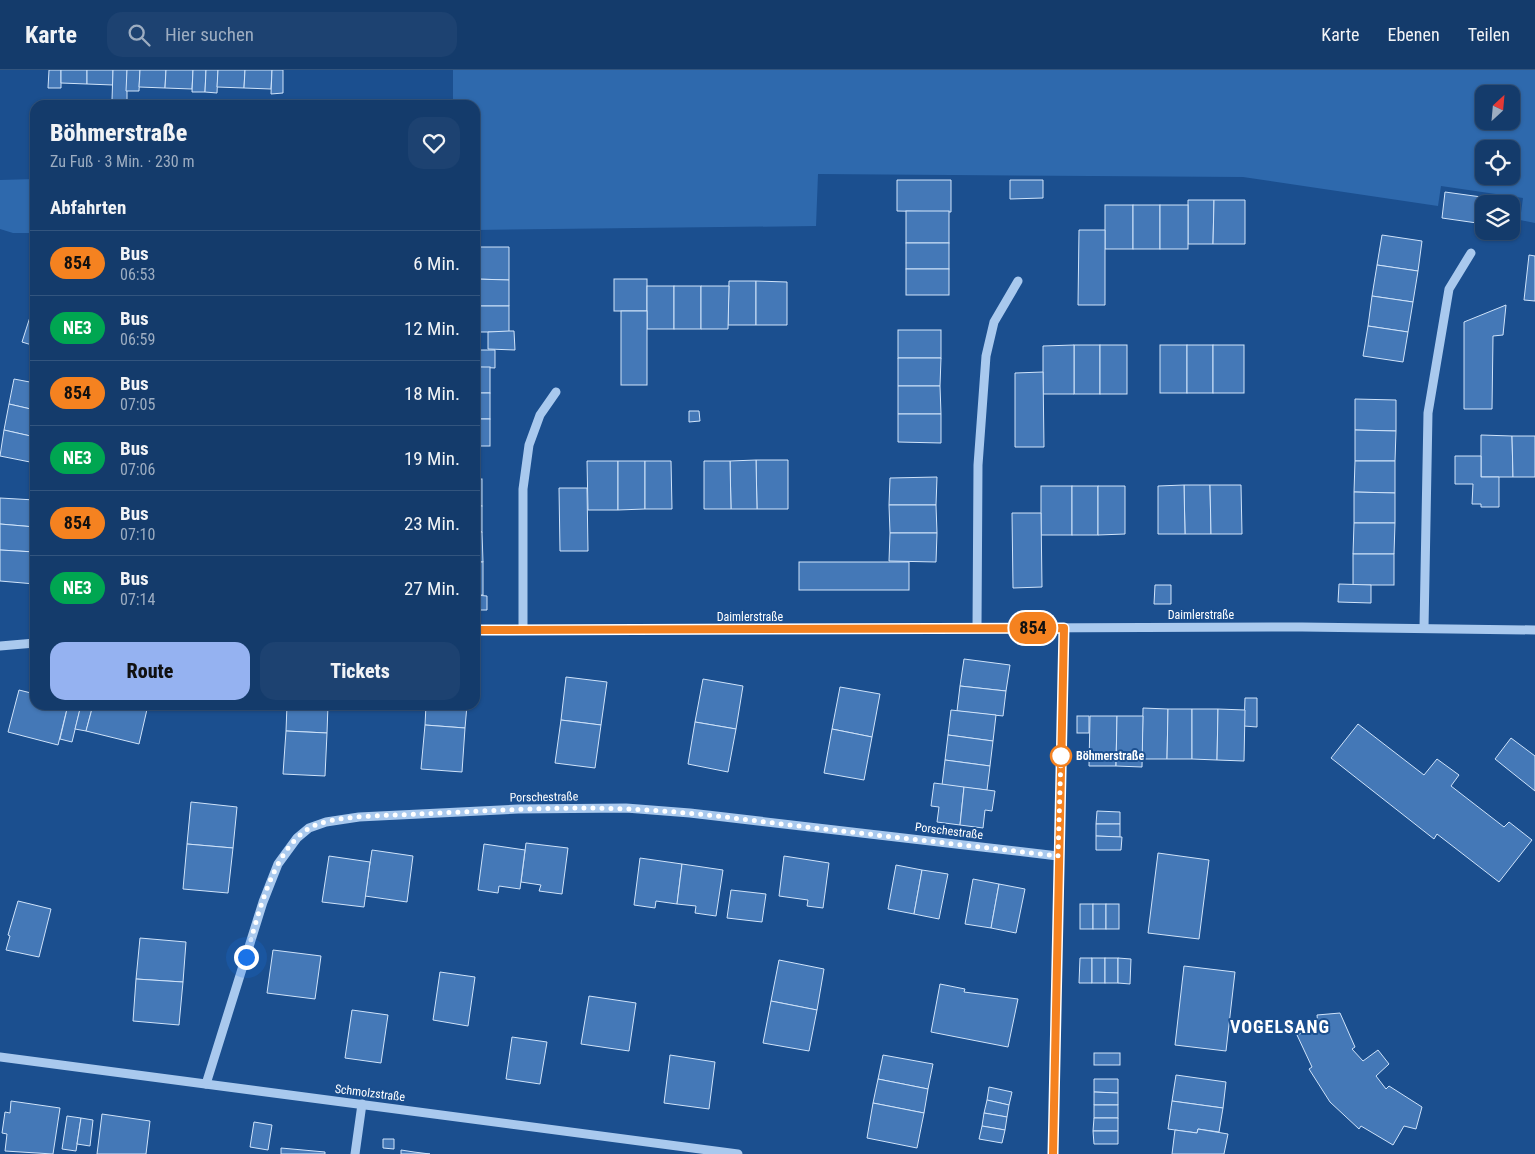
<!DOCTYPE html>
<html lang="de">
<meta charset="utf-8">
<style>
body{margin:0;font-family:"Roboto Condensed",sans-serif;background:#1d4271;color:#f1f3f6;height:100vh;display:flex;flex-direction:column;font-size:19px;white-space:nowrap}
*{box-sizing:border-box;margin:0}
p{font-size:16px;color:#9dadc1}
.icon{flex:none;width:28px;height:28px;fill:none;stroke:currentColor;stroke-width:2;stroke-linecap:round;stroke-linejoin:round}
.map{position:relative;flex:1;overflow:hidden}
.details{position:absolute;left:30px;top:30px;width:450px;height:610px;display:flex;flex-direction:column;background:#143b6b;border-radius:15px;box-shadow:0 1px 4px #0004,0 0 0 1px #33557e}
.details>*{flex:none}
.badge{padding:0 10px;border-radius:16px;font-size:18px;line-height:32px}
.needle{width:32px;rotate:26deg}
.fabs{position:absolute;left:1475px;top:15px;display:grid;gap:10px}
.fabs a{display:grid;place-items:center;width:45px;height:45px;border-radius:10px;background:#143b6b;box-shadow:0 1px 4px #0004,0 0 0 1px #33557e;font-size:25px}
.you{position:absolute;width:25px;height:25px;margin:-12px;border:4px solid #fff;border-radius:50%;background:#1a73e8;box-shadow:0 0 0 8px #1a73e833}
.map>.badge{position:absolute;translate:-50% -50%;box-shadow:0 0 0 2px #fff}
h2{padding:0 20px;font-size:19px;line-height:45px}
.round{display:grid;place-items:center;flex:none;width:52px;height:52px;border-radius:15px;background:#1d4271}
.overview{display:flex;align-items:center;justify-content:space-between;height:85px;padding:0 20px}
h1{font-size:24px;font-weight:800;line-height:38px}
.action{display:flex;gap:10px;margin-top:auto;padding:10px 20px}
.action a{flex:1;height:58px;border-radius:15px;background:#95b2f1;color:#111;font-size:20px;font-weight:800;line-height:58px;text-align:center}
.action a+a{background:#1d4271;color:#f1f3f6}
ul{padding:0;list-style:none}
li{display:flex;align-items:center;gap:15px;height:65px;padding:0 20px;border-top:1px solid #33557e}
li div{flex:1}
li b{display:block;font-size:19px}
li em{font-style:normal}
li .badge{min-width:55px;font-weight:700;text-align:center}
header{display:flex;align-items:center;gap:30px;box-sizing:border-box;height:70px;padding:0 25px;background:#143b6b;border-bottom:1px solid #33557e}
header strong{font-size:24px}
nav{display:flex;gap:28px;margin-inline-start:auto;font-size:18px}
.search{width:350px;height:45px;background:#1d4271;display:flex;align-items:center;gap:12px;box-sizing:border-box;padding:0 18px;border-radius:15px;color:#9dadc1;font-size:19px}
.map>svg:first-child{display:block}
.green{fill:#2e69ad;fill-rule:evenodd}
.building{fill:#4478b7;stroke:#cfe3fa}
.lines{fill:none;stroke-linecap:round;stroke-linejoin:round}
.minor{stroke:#a9c9ee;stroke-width:9}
.line-casing{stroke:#fff;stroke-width:11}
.line{stroke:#f58220;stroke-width:8}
.walk{stroke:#fff;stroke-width:5;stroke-dasharray:0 9}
.stop-dot{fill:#fff;stroke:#f58220;stroke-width:2.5}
.labels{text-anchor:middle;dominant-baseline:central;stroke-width:4;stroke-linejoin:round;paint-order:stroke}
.street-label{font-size:12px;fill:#fff;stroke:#1b4f8f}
.stop-label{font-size:12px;font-weight:bold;fill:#fff;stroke:#1b4f8f;text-anchor:start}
.district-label{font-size:18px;font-weight:bold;letter-spacing:1px;fill:#fff;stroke:#1b4f8f}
</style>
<header>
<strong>Karte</strong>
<div class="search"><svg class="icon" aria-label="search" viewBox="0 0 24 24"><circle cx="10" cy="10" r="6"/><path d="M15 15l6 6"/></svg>Hier suchen</div>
<nav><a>Karte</a><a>Ebenen</a><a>Teilen</a></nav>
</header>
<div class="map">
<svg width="1535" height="1084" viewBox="0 0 1535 1084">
<rect width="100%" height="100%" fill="#1b4f8f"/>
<g class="green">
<path d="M 453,0 L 1535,0 L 1535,153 L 1520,150 L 1523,128 L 1441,116 L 1438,136 L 1243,107 L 818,104 L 816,156 L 475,160 L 475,35 L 453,35 ZM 1484,24 L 1511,24 L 1511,51 L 1484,51 ZM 1484,79 L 1511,79 L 1511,106 L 1484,106 Z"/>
<path d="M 35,109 L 35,163 L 13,163 L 0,159 L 0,110 Z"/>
</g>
<g class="building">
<path d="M 49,0 L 61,0 L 61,18 L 48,18 Z"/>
<path d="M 61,0 L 87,0 L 87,14 L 61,13 Z"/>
<path d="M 87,0 L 113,0 L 113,15 L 87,14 Z"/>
<path d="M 113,0 L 127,0 L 127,30 L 112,30 Z"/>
<path d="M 127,0 L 140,0 L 139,21 L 126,21 Z"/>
<path d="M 140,0 L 166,0 L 165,18 L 139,17 Z"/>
<path d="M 166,0 L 193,0 L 192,19 L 165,18 Z"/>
<path d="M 193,0 L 206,0 L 205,22 L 192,22 Z"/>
<path d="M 206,0 L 218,0 L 217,23 L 205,22 Z"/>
<path d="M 218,0 L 245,0 L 244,18 L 217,17 Z"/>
<path d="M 245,0 L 272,0 L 271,19 L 244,18 Z"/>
<path d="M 272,0 L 283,0 L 283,23 L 271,24 Z"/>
<path d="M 897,110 L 951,110 L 951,142 L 897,141 Z"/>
<path d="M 1010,110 L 1043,110 L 1043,128 L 1010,129 Z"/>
<path d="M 1445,122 L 1518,132 L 1514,158 L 1511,158 L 1511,134 L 1484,134 L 1484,154 L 1442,148 Z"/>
<path d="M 1188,130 L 1214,130 L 1213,174 L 1188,174 Z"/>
<path d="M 1214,130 L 1245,130 L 1245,174 L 1213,174 Z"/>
<rect x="1105" y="135" width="28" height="44"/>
<rect x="1133" y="135" width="27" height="44"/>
<rect x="1160" y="135" width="28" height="44"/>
<rect x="906" y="141" width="43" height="32"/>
<path d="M 1079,160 L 1105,160 L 1105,235 L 1078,235 Z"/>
<path d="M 1382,165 L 1422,171 L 1418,201 L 1377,195 Z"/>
<rect x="906" y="173" width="43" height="26"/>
<path d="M 475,177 L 509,177 L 509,210 L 475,209 Z"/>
<path d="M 1529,185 L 1535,186 L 1535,231 L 1524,230 Z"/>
<path d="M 1377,195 L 1418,201 L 1413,232 L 1372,226 Z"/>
<rect x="906" y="199" width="43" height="26"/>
<path d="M 475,209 L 509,210 L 509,236 L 475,236 Z"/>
<rect x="614" y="209" width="33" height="32"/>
<path d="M 729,211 L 756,211 L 756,255 L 728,255 Z"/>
<path d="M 756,211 L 787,212 L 787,255 L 756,255 Z"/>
<rect x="647" y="216" width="27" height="43"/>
<rect x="674" y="216" width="27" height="43"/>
<path d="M 701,216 L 729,216 L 728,259 L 701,259 Z"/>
<path d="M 1372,226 L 1413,232 L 1408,262 L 1368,256 Z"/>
<path d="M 35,230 L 35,249 L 30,247 Z"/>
<path d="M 1506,235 L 1503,265 L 1493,266 L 1492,339 L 1464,339 L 1464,252 Z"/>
<rect x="475" y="236" width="34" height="26"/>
<rect x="621" y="241" width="26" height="74"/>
<path d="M 30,247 L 35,249 L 35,276 L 22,272 Z"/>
<path d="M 1368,256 L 1408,262 L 1403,292 L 1363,286 Z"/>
<rect x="898" y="260" width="43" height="28"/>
<path d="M 509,261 L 514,261 L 515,280 L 488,279 L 488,262 Z"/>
<rect x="1074" y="275" width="26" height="49"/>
<path d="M 1074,275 L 1074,324 L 1043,324 L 1043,276 Z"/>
<rect x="1100" y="275" width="27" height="49"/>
<rect x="1160" y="275" width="27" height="48"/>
<rect x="1187" y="275" width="26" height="48"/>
<rect x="1213" y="275" width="31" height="48"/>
<path d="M 475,280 L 495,280 L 495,298 L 475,297 Z"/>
<path d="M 898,288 L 941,288 L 940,316 L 898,316 Z"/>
<rect x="475" y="297" width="15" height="26"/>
<path d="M 1043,302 L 1044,377 L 1015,377 L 1015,303 Z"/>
<path d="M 14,309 L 35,313 L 35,340 L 9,334 Z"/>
<path d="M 898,316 L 940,316 L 941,344 L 898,344 Z"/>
<rect x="475" y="323" width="15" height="26"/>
<path d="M 1355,329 L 1396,330 L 1396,361 L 1355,360 Z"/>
<path d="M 9,334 L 35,340 L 35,367 L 4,360 Z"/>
<path d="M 689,341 L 699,341 L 700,351 L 689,352 Z"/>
<path d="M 898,344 L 941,344 L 941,373 L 898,372 Z"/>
<rect x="475" y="349" width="15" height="27"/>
<path d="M 4,360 L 35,367 L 35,393 L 0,386 Z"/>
<path d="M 1355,360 L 1396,361 L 1395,391 L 1355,391 Z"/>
<path d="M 1481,365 L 1512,366 L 1513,407 L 1481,407 Z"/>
<path d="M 1512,366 L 1535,366 L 1535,407 L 1513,407 Z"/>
<path d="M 1455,386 L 1481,386 L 1481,407 L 1499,407 L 1499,437 L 1481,437 L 1481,434 L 1472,434 L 1473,414 L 1455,414 Z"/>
<path d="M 756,390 L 788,390 L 788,439 L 757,439 Z"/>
<path d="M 756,390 L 757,439 L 731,439 L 730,391 Z"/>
<path d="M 587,391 L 618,391 L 618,440 L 588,440 Z"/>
<path d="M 618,391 L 645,391 L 645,439 L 618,440 Z"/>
<path d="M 645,391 L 671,391 L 672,439 L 645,439 Z"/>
<path d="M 704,391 L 730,391 L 731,439 L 704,439 Z"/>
<path d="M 1355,391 L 1395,391 L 1395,423 L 1354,422 Z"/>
<path d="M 937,407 L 936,435 L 889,435 L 890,408 Z"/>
<rect x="475" y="409" width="7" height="27"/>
<path d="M 1184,415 L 1210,415 L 1211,464 L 1185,464 Z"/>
<path d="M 1184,415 L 1185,464 L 1158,464 L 1158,416 Z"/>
<path d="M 1210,415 L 1241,415 L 1242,464 L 1211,464 Z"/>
<rect x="1041" y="416" width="31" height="49"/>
<rect x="1072" y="416" width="26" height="49"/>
<path d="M 1098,416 L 1125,416 L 1125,464 L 1098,465 Z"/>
<path d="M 559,418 L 587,418 L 588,481 L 560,481 Z"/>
<path d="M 1354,422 L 1395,423 L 1395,453 L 1354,453 Z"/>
<path d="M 0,428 L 35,430 L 35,457 L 0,454 Z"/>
<path d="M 889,435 L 936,435 L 937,463 L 890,463 Z"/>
<rect x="475" y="436" width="7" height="26"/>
<path d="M 1012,443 L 1041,443 L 1042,517 L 1013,518 Z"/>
<path d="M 1354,453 L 1395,453 L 1394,484 L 1353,484 Z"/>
<path d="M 0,454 L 35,457 L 35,482 L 0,480 Z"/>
<path d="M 475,462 L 482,462 L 483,492 L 475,492 Z"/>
<path d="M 890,463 L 937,463 L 936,492 L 889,491 Z"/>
<path d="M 0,480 L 35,482 L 35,514 L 0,511 Z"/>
<rect x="1353" y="484" width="41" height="31"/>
<rect x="475" y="492" width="8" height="33"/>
<rect x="799" y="492" width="110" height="28"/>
<path d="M 1339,514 L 1371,515 L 1371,533 L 1338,532 Z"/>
<path d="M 1155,515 L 1171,515 L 1171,534 L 1154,534 Z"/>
<path d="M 475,525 L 487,526 L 487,540 L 475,540 Z"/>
<path d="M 964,589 L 1010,595 L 1006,621 L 960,616 Z"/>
<path d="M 566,607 L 607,612 L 601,655 L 561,650 Z"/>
<path d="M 703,609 L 743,616 L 736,659 L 695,652 Z"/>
<path d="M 960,616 L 1006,621 L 1003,646 L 957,641 Z"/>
<path d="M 840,617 L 880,624 L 872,667 L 832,659 Z"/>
<path d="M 19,620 L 35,624 L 35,635 L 68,635 L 58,675 L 8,662 Z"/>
<path d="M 1245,628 L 1257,628 L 1257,657 L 1244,656 Z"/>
<path d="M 68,635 L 81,635 L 72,672 L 60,669 Z"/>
<path d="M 81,635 L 93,635 L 86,661 L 75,659 Z"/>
<path d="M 93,635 L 148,635 L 139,674 L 86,661 Z"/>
<path d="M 287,635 L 328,635 L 327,663 L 286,661 Z"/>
<path d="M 426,635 L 467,635 L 465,658 L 425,655 Z"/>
<path d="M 1143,638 L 1168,639 L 1167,689 L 1142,689 Z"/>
<path d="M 1168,639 L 1192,639 L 1192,689 L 1167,689 Z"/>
<path d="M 1192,639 L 1218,639 L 1217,690 L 1192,689 Z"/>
<path d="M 1218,639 L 1245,640 L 1244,691 L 1217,690 Z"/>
<path d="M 951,640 L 996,645 L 993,671 L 948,665 Z"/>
<rect x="1077" y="646" width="12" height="17"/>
<path d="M 1090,646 L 1117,646 L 1116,696 L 1089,696 Z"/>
<path d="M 1117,646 L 1143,646 L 1142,697 L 1116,696 Z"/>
<path d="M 561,650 L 601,655 L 595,698 L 555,693 Z"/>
<path d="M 695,652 L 736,659 L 728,702 L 688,694 Z"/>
<path d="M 1358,654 L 1424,705 L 1437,689 L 1459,705 L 1451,716 L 1504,757 L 1509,752 L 1532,770 L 1499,812 L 1437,764 L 1434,769 L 1331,688 Z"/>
<path d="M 425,655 L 465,658 L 462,702 L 421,699 Z"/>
<path d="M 832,659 L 872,667 L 864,710 L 824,703 Z"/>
<path d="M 286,661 L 327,663 L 325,706 L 283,704 Z"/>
<path d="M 948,665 L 993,671 L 990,696 L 945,690 Z"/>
<path d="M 1511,668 L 1535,686 L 1535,721 L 1495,689 Z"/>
<path d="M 945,690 L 990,696 L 987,720 L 942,715 Z"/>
<path d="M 934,713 L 964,717 L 960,755 L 937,752 L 939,737 L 931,736 Z"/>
<path d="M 964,717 L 995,721 L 992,741 L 985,740 L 983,758 L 960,755 Z"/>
<path d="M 191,732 L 237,737 L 233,778 L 187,774 Z"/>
<path d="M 1097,741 L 1120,742 L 1120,754 L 1096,754 Z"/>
<path d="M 1096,754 L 1120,754 L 1120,767 L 1096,766 Z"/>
<path d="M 1096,766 L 1122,767 L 1121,780 L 1096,780 Z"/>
<path d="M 526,773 L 568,778 L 562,824 L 539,821 L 541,815 L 521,812 Z"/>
<path d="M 187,774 L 233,778 L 228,823 L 183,819 Z"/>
<path d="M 484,774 L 525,780 L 520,819 L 499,816 L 498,823 L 478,820 Z"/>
<path d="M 372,780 L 413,786 L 407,832 L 365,826 Z"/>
<path d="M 1158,783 L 1209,790 L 1199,869 L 1148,863 Z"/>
<path d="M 329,786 L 370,792 L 364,837 L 322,832 Z"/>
<path d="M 784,786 L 829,793 L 823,838 L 807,836 L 808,830 L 779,826 Z"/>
<path d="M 640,788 L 682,794 L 677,834 L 656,831 L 655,838 L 634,835 Z"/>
<path d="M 682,794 L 723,800 L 716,846 L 695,843 L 696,836 L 677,834 Z"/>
<path d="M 896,795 L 922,800 L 914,844 L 888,839 Z"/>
<path d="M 922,800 L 948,804 L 939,849 L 914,844 Z"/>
<path d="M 973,809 L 999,814 L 991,858 L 965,854 Z"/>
<path d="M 999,814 L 1025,819 L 1016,863 L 991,858 Z"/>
<path d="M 731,820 L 766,824 L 762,852 L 727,848 Z"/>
<path d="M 18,831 L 51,839 L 39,887 L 6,880 L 10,866 L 8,865 Z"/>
<rect x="1080" y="834" width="13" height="25"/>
<rect x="1093" y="834" width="13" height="25"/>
<rect x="1106" y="834" width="13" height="25"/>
<path d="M 140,868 L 186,872 L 183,912 L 136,909 Z"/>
<path d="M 273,880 L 321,886 L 315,929 L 267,923 Z"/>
<path d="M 1080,888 L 1092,888 L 1092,913 L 1079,913 Z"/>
<rect x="1092" y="888" width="13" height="25"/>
<rect x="1105" y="888" width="13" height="25"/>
<path d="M 1118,888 L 1131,889 L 1130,914 L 1118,913 Z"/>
<path d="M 779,890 L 824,899 L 817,940 L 771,931 Z"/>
<path d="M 1184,896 L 1235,902 L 1226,981 L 1175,975 Z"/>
<path d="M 440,902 L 475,907 L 468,956 L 433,950 Z"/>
<path d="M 136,909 L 183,912 L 179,955 L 133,951 Z"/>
<path d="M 940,914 L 965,919 L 964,922 L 1018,929 L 1008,977 L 931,962 Z"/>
<path d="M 589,926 L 636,933 L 629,981 L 581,974 Z"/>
<path d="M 771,931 L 817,940 L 809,981 L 763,973 Z"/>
<path d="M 352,940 L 388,945 L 381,993 L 345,988 Z"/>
<path d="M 1340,943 L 1355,977 L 1352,979 L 1363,991 L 1378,980 L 1389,994 L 1376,1006 L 1386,1019 L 1389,1016 L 1422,1037 L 1416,1059 L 1404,1056 L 1393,1075 L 1361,1056 L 1359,1059 L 1330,1032 L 1309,999 L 1312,997 L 1297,965 L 1318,956 L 1317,945 Z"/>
<path d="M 512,967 L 547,972 L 540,1014 L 506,1009 Z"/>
<rect x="1094" y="983" width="26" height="12"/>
<path d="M 670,985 L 715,992 L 709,1039 L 664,1033 Z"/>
<path d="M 883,985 L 933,994 L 928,1019 L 878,1009 Z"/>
<path d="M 1176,1005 L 1226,1012 L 1223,1038 L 1172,1031 Z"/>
<path d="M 878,1009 L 928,1019 L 924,1043 L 873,1033 Z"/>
<path d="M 1094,1009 L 1118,1009 L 1118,1023 L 1094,1022 Z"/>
<path d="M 989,1017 L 1012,1022 L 1009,1035 L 987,1030 Z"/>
<path d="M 1094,1022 L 1118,1023 L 1118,1035 L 1094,1035 Z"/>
<path d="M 987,1030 L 1009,1035 L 1007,1047 L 984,1043 Z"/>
<path d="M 11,1031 L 60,1038 L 53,1084 L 5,1081 L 7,1064 L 2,1063 L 5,1042 L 10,1043 Z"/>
<path d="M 1172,1031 L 1223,1038 L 1219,1062 L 1198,1059 L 1197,1063 L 1168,1059 Z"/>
<path d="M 873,1033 L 924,1043 L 917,1078 L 867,1068 Z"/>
<rect x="1094" y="1035" width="24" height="13"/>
<path d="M 984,1043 L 1007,1047 L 1005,1060 L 982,1056 Z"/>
<path d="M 102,1044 L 150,1051 L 146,1084 L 97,1084 Z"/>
<path d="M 67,1046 L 81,1048 L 76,1081 L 62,1079 Z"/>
<path d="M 81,1048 L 93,1050 L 90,1076 L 77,1074 Z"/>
<path d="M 1094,1048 L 1118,1048 L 1118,1061 L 1093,1061 Z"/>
<path d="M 254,1052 L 272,1055 L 268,1080 L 250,1077 Z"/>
<path d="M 982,1056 L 1005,1060 L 1002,1073 L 979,1069 Z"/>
<path d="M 1198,1059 L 1228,1064 L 1224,1084 L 1172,1084 L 1175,1060 L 1197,1063 Z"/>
<path d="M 1093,1061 L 1118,1061 L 1118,1074 L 1094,1074 Z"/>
<path d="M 383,1069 L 394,1069 L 394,1079 L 383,1078 Z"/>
<path d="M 281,1078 L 325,1082 L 325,1084 L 281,1084 Z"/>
<path d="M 401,1080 L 414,1082 L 430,1084 L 401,1084 Z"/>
</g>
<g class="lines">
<g class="minor">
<path d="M 977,558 L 978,395 L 986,286 L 994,252 L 1018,211"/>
<path d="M 1424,558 L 1428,343 L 1449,219 L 1471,183"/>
<path d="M 475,560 L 1302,557 L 1535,560"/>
<path d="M 523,560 L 523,419 L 529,375 L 540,345 L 556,322"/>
<path d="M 0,576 L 35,573"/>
<path d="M 0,987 L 738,1084"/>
<path d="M 206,1014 L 263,832 L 278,794 L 297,768 L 309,758 L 326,752 L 359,747 L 518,739 L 626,738 L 690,743 L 1058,786"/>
<path d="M 355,1084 L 362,1034"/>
<path d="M 1053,1084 L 1064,558"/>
</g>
</g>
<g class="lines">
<g class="line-casing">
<path id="line" d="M 475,560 L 1064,558 L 1053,1084"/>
</g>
<use href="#line" class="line"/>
<path class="walk" d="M 246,887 C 258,847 271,783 308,759 C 331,744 390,746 419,744 C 488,741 558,736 627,739 C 684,741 741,749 798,756 C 885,766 971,776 1058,786 L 1061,686"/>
</g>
<circle class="stop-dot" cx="1061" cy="686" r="10"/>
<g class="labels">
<g class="street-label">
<text x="1201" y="545">Daimlerstraße</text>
<text x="750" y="547">Daimlerstraße</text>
<text transform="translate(544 727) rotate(-1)">Porschestraße</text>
<text transform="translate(949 761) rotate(7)">Porschestraße</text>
<text transform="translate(370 1023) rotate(7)">Schmolzstraße</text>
</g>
<g class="stop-label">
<text x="1076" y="686">Böhmerstraße</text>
</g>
<g class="district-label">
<text x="1280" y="956">VOGELSANG</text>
</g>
</g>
</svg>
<div class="fabs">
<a><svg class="needle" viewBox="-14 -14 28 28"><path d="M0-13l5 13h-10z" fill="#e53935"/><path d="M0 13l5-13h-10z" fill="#9dadc1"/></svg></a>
<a><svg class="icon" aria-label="locate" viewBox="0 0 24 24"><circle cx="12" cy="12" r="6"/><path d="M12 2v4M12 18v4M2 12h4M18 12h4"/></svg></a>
<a><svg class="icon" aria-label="layers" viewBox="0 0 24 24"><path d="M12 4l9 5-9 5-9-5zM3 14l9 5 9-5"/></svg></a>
</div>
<div class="you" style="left:246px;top:887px"></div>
<b class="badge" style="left:1033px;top:558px;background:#f58220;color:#111">854</b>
<section class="details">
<div class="overview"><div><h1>Böhmerstraße</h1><p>Zu Fuß · 3 Min. · 230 m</p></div><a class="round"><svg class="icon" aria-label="heart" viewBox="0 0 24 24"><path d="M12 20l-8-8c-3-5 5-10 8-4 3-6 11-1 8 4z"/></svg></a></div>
<h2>Abfahrten</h2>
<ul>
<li><span class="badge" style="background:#f58220;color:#111">854</span><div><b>Bus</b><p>06:53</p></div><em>6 Min.</em></li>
<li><span class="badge" style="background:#00a651;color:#fff">NE3</span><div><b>Bus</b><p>06:59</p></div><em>12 Min.</em></li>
<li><span class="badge" style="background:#f58220;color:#111">854</span><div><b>Bus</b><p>07:05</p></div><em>18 Min.</em></li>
<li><span class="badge" style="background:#00a651;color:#fff">NE3</span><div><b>Bus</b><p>07:06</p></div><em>19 Min.</em></li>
<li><span class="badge" style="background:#f58220;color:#111">854</span><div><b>Bus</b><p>07:10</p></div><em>23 Min.</em></li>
<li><span class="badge" style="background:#00a651;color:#fff">NE3</span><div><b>Bus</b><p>07:14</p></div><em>27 Min.</em></li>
</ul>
<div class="action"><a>Route</a><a>Tickets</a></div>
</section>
</div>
